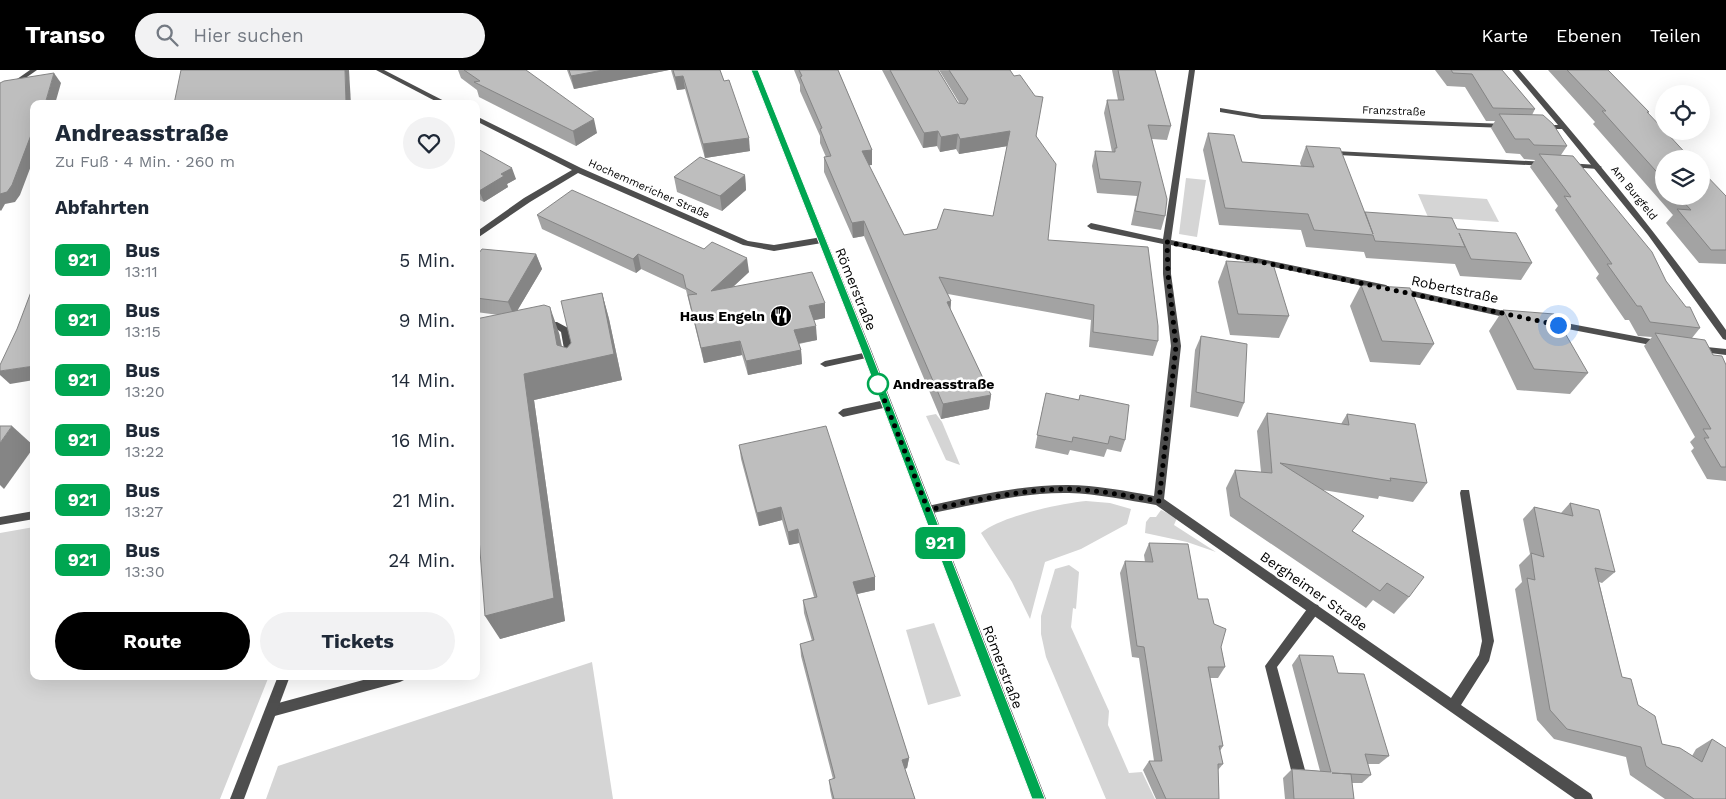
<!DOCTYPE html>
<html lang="de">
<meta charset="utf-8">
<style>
body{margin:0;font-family:"Work Sans",sans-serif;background:#f2f2f3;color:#1f2937;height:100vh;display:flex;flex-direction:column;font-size:19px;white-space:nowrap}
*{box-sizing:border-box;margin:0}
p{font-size:16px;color:#747a83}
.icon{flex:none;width:28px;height:28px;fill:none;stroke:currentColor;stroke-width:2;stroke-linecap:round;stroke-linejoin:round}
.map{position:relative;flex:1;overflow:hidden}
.sheet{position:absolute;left:30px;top:30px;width:450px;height:580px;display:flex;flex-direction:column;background:#fff;border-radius:10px;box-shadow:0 5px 20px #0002}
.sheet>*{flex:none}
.badge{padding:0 10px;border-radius:8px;font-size:18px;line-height:32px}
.fabs{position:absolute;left:1655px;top:15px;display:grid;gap:10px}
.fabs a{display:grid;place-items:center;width:55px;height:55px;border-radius:50%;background:#fff;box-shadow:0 5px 20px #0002;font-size:25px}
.you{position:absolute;width:25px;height:25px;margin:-12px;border:4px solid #fff;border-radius:50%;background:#1a73e8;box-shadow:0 0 0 8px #1a73e833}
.map>.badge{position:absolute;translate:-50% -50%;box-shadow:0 0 0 2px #fff}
h2{padding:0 25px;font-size:19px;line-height:45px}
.round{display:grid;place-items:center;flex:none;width:52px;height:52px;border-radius:26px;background:#f2f2f3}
.overview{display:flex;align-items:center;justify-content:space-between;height:85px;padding:0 25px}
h1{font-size:24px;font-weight:700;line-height:38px}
.primary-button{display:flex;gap:10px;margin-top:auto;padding:10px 25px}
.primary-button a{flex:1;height:58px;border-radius:30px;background:#000;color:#fff;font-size:20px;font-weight:700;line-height:58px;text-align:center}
.primary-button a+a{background:#f2f2f3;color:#1f2937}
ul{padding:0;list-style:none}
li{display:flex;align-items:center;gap:15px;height:60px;padding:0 25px}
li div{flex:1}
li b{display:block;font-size:19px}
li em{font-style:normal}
li .badge{min-width:55px;font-weight:700;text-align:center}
header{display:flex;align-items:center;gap:30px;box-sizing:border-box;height:70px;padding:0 25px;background:#000;color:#fff}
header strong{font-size:24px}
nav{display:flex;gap:28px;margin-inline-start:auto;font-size:18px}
.search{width:350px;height:45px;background:#f2f2f3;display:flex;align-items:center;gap:12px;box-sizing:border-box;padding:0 18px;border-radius:28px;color:#747a83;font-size:19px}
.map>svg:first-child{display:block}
.green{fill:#d5d5d5}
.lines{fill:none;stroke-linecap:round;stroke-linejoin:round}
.service{fill:#4e4e4e;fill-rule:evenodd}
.minor{fill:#4e4e4e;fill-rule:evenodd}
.tertiary{fill:#4e4e4e;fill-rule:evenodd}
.wall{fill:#a3a3a3}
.shaded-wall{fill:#858585}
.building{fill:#bebebe;stroke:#858585}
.line{fill:#00a651;stroke:#fff}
.walk{stroke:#000;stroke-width:5;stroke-dasharray:0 9}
.stop-dot{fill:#fff;stroke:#00a651;stroke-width:2.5}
.labels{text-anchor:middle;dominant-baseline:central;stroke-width:5;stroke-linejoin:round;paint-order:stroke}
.far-street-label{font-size:11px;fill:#000;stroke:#fff}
.street-label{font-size:14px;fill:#000;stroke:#fff}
.poi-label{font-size:14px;font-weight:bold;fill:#000;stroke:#fff;text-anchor:end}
.stop-label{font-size:14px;font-weight:bold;fill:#000;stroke:#fff;text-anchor:start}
</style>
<header>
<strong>Transo</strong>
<div class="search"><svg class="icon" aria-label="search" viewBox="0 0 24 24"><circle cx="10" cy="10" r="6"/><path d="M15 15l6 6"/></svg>Hier suchen</div>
<nav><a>Karte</a><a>Ebenen</a><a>Teilen</a></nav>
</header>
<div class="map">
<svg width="1726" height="729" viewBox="0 0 1726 729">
<rect width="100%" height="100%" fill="#fff"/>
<g class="green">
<path d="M 1186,108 L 1206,110 L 1197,167 L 1179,164 Z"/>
<path d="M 1418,124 L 1487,129 L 1499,152 L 1428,147 Z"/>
<path d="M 936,344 L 942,352 L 960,395 L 946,390 L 926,346 Z"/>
<path d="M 1086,431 L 1110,433 L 1131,439 L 1127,454 L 1081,479 L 1045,492 L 1030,549 L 1012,512 L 981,463 C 1002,446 1058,434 1086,431 Z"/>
<path d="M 1161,440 L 1177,448 L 1174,455 L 1216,482 L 1187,472 L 1145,463 L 1146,452 L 1150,447 L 1156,447 Z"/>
<path d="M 34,457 L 34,606 L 269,606 L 220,729 L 0,729 L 0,463 Z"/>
<path d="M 1069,495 L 1079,502 L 1076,539 L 1073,538 L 1071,557 L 1109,641 L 1108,655 L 1129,703 L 1142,702 L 1155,729 L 1106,729 L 1046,587 L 1041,564 L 1041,546 L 1055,499 Z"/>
<path d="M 934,553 L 961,626 L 928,635 L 906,560 Z"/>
<path d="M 592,592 L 613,729 L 266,729 L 278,696 Z"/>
</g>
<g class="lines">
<g class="service">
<path d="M 1335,81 L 1547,92 L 1551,94 L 1547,96 L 1338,85 L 1334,83 Z"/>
<path d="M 1566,93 L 1598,95 L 1602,97 L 1598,99 L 1569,97 L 1566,97 Z"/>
<path d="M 544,252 L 557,252 L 568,258 L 576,290 L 574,292 L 571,293 L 566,290 L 561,262 L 555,258 L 541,257 L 539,255 Z"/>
<path d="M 868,282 L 873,285 L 871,287 L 825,297 L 820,294 L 825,291 Z"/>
<path d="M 885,330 L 890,334 L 888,337 L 843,347 L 838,343 L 843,339 Z"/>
<path d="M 1314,534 L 1318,535 L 1320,539 L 1318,543 L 1277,597 L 1305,700 L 1303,705 L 1298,706 L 1293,705 L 1291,700 L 1265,596 L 1310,535 Z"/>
<path d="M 378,606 L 406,606 L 404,610 L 400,612 L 271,647 L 267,645 L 265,641 L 267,637 L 271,635 Z"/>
</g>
<g class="minor">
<path d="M 30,0 L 37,0 L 0,26 L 0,21 Z"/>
<path d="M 376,0 L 384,0 L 450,34 L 441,34 Z"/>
<path d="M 1189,0 L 1195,0 L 1171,170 L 1386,215 L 1390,218 L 1386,221 L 1171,175 L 1171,204 L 1181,276 L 1164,429 L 1451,628 L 1479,585 L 1482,571 L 1460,423 L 1461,420 L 1469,420 L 1494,571 L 1489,591 L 1461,635 L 1591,724 L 1593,729 L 1575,729 L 1156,435 C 1127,430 1098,424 1069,423 C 1021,422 974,435 928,444 L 924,443 L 923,440 L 924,437 L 928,436 C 974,426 1020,415 1067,415 C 1096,415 1126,421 1154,426 L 1171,276 L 1163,204 L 1163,174 L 1091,159 L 1087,156 L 1091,153 L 1163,169 Z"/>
<path d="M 1512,0 L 1519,0 C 1591,83 1662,169 1726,260 L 1726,270 L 1723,269 L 1648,165 L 1562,59 L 1538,59 L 1537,57 L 1541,55 L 1558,55 Z"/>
<path d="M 1220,38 L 1262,45 L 1506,54 L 1510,56 L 1506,58 L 1262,49 L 1220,42 Z"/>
<path d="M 476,46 L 581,98 L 748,171 L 774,175 L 822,167 L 826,170 L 822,173 L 774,181 L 743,175 L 578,103 L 530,132 L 476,169 L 476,162 L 524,128 L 572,100 L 476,51 Z"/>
<path d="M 1400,218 L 1513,243 L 1517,246 L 1513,249 L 1397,223 L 1396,221 L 1397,219 Z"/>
<path d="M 1550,250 L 1661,271 L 1666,274 L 1661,277 L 1547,255 L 1545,253 L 1547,251 Z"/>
<path d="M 1697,276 L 1726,279 L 1726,285 L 1694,281 L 1692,279 L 1694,277 Z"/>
<path d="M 34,441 L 34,449 L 0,455 L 0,447 Z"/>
<path d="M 278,606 L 290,606 L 244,729 L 230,729 Z"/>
</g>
<path class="tertiary" d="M 751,0 L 757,0 L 870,277 L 1046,729 L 1032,729 L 860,277 Z"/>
</g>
<g class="wall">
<path d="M 458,0 L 526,0 L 597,63 L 576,76 L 479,27 L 477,20 L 461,8 Z"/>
<path d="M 567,0 L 669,0 L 574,19 Z"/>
<path d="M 671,0 L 720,0 L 750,81 L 705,88 L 685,19 L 677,20 Z"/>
<path d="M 794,0 L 838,0 L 872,80 L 872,95 L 869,95 L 904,165 L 937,159 L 993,146 L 1007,76 L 959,84 L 956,79 L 940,82 L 937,76 L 923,78 L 882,0 L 938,0 L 958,33 L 960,34 L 939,0 L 1010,0 L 1037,67 L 1048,170 L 1158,271 L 1153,286 L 1089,277 L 1091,250 L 948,224 L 951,231 L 950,239 L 991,325 L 989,339 L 941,349 L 864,166 L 853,168 L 824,102 L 824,87 L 826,87 L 820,73 L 820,66 L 800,21 L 800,15 Z"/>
<path d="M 1112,0 L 1155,0 L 1171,56 L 1167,70 L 1152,69 L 1165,146 L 1161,160 L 1131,155 L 1137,126 L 1097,123 L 1092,96 L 1095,81 L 1112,82 L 1104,43 L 1107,30 L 1118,30 Z"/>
<path d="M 1435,0 L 1502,0 L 1535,39 L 1532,45 L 1567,76 L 1561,85 L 1666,211 L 1700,258 L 1692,268 L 1726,295 L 1726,411 L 1707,409 L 1691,381 L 1694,378 L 1690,372 L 1695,367 L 1644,276 L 1652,267 L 1638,266 L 1629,250 L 1625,250 L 1596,208 L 1599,204 L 1555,140 L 1558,136 L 1530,97 L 1535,90 L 1524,89 L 1520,84 L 1506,83 L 1491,58 L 1495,51 L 1486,51 L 1465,17 L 1447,16 Z"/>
<path d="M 1548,0 L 1608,0 L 1649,42 L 1648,43 L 1664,89 L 1664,126 L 1726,126 L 1726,194 L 1699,193 L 1666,153 L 1673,145 L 1593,54 L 1595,52 Z"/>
<path d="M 1208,63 L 1242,92 L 1301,96 L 1300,93 L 1306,76 L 1365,143 L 1457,159 L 1532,193 L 1521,210 L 1460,206 L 1455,194 L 1366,188 L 1364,182 L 1306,177 L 1301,160 L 1219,155 L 1203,80 Z"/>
<path d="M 476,78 L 516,109 L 507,114 L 508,117 L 484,132 L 476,128 Z"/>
<path d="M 745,105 L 746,120 L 722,141 L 677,122 L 674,107 Z"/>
<path d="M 537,145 L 749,202 L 733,217 L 825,233 L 825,248 L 814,250 L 817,270 L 799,274 L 801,280 L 802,294 L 748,305 L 742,285 L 704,293 L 686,220 L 641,199 L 636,203 L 542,159 Z"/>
<path d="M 536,184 L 542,199 L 517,241 L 559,263 L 562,276 L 567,278 L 571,273 L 602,223 L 609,249 L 622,310 L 534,330 L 565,551 L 500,569 L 499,245 L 476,242 L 476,187 Z"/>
<path d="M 1226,191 L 1289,246 L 1279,268 L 1230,265 L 1218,212 Z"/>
<path d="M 1361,215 L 1434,274 L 1420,295 L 1370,292 L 1350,236 Z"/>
<path d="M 1503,240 L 1588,303 L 1570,324 L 1517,320 L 1489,261 Z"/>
<path d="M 1201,266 L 1244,333 L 1238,347 L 1190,337 L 1195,280 Z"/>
<path d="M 1080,325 L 1125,370 L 1121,382 L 1107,379 L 1104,387 L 1070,380 L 1068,385 L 1035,378 L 1043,336 L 1079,330 Z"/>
<path d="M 1267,343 L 1341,354 L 1347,344 L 1427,413 L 1413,432 L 1379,426 L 1378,429 L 1323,420 L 1353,461 L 1409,527 L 1394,544 L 1373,530 L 1366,538 L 1230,446 L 1226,418 L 1235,400 L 1261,402 L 1257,361 Z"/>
<path d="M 739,375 L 875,507 L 875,520 L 856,524 L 909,688 L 907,698 L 905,699 L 915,729 L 832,729 L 830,720 L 829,710 L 833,709 L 801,586 L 800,574 L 812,571 L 804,543 L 803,530 L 814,527 L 799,473 L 789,475 L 782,450 L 759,456 L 741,389 Z"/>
<path d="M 1570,433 L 1615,502 L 1602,513 L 1599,512 L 1622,607 L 1638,635 L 1662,674 L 1692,686 L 1696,679 L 1712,669 L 1726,729 L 1665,729 L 1630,705 L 1626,687 L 1554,669 L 1537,650 L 1515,519 L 1522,512 L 1519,495 L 1530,484 L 1523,449 L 1534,437 L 1561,443 Z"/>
<path d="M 1149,473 L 1198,529 L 1221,577 L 1225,597 L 1218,608 L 1210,608 L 1223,676 L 1220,681 L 1223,694 L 1218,700 L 1219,729 L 1156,729 L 1143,700 L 1149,691 L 1154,691 L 1139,588 L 1132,587 L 1120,503 L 1125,491 L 1145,492 L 1144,485 Z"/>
<path d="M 1299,585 L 1338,603 L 1389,686 L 1379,694 L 1368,694 L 1371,705 L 1362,713 L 1352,713 L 1354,729 L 1285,729 L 1283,708 L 1292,699 L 1320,701 L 1292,595 Z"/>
</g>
<g class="shaded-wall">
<path d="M 345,0 L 349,0 L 351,34 L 346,34 Z"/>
<path d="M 603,0 L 669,0 L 574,19 L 571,6 Z"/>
<path d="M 54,3 L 61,13 L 55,34 L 45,34 Z"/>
<path d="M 683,6 L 685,19 L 677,20 L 675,7 Z"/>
<path d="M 594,49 L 597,63 L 576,76 L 573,61 Z"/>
<path d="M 938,61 L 937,76 L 923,78 L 924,63 Z"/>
<path d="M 1010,61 L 1008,76 L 959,84 L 960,69 Z"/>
<path d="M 34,64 L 34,88 L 20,125 L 15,132 L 5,134 L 1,141 L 0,140 L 0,124 L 31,65 Z"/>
<path d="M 958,64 L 956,79 L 940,82 L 941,67 Z"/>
<path d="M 749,68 L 750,81 L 705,88 L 703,74 Z"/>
<path d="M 872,80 L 872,95 L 862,96 L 862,81 Z"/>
<path d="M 512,98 L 516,109 L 507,114 L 508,117 L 484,132 L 479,121 L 501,104 Z"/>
<path d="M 745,105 L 746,120 L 722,141 L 720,126 Z"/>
<path d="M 864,151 L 864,166 L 853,168 L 852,153 Z"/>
<path d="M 536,184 L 542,199 L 514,246 L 508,232 Z"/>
<path d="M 638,184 L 641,199 L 636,203 L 633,189 Z"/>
<path d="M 747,188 L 749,202 L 713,235 L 711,221 Z"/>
<path d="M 602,223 L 609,249 L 622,310 L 534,330 L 565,551 L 500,569 L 485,546 L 524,304 L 557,275 L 550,237 L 559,263 L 565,295 Z"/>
<path d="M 951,231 L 950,247 L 947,232 Z"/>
<path d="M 825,233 L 825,248 L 810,251 L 809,236 Z"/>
<path d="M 816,256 L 817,270 L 795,274 L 794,260 Z"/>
<path d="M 740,271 L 742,285 L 704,293 L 701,278 Z"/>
<path d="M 801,280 L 802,294 L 748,305 L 746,291 Z"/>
<path d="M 34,296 L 34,310 L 10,314 L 0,305 L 0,301 Z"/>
<path d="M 991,325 L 989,339 L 941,349 L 943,334 Z"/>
<path d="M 12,356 L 34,376 L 34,377 L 4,419 L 0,415 L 0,373 Z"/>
<path d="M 781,437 L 782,450 L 759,456 L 757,443 Z"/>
<path d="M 798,459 L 799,473 L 789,475 L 788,462 Z"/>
<path d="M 875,507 L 875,520 L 853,525 L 853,512 Z"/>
<path d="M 909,688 L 907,698 L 901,700 L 902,690 Z"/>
</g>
<g class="building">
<path d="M 181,0 L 345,0 L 346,34 L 174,34 Z"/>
<path d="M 464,0 L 526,0 L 594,49 L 573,61 L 474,12 L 480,11 Z"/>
<path d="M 569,0 L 603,0 L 571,6 Z"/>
<path d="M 673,0 L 720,0 L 724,11 L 729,10 L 749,68 L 703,74 L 683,6 L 675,7 Z"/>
<path d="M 799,0 L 838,0 L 872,80 L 862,81 L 904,165 L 937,159 L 944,139 L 993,146 L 1010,61 L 960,69 L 958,64 L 941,67 L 938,61 L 924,63 L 890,0 L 938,0 L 958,33 L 965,34 L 968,29 L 949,0 L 1010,0 L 1014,6 L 1020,5 L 1035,26 L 1043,27 L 1036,66 L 1056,94 L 1048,170 L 1148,177 L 1158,256 L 1158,271 L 1093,262 L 1094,235 L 939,207 L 951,231 L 947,232 L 991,325 L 943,334 L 864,151 L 852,153 L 824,87 L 831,86 L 820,59 L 822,58 L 800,7 L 802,6 Z"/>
<path d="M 1118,0 L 1155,0 L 1171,56 L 1148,55 L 1167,129 L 1165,146 L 1135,141 L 1141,112 L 1100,109 L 1095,81 L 1115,82 L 1115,78 L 1117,78 L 1107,30 L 1124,30 Z"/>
<path d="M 1451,0 L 1502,0 L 1535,39 L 1493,38 L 1472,4 L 1453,3 Z"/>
<path d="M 1567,0 L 1608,0 L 1649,42 L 1647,42 L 1664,60 L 1664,61 L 1665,61 L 1691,89 L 1664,89 L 1664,110 L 1602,41 L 1606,41 Z"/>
<path d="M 54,3 L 45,34 L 34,34 L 34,64 L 31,65 L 12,115 L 7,122 L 0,124 L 0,13 L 4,11 Z"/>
<path d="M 389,32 L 389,34 L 377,34 Z"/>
<path d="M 1499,44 L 1543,45 L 1553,54 L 1567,76 L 1534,75 L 1529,69 L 1515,69 Z"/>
<path d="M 1208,63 L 1234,65 L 1242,92 L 1314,97 L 1306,76 L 1340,78 L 1373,164 L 1365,142 L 1452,148 L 1457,159 L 1516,163 L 1532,193 L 1471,189 L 1459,163 L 1465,177 L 1375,171 L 1373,165 L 1314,160 L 1308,144 L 1225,138 Z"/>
<path d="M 476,78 L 512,98 L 501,104 L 504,106 L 479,121 L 476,119 Z"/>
<path d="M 1539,84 L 1573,86 L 1652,182 L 1666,211 L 1686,237 L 1690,237 L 1700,258 L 1650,252 L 1641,236 L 1637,236 L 1607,194 L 1612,194 L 1564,126 L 1571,127 Z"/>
<path d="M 700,87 L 745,105 L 720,126 L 674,107 Z"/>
<path d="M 1701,100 L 1726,126 L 1726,180 L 1711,180 L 1677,139 L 1691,140 L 1678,126 L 1701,126 Z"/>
<path d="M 572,120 L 704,179 L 712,172 L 747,188 L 711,221 L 812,202 L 825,233 L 809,236 L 816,256 L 794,260 L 801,280 L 746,291 L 740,271 L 701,278 L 688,225 L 697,224 L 686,218 L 683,205 L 638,184 L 633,189 L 537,145 Z"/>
<path d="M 482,179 L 536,184 L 508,232 L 476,228 L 476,187 Z"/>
<path d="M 1226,191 L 1273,194 L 1289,246 L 1238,244 Z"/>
<path d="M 34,214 L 34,296 L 0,301 L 0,295 L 17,259 Z"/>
<path d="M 1361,215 L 1410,218 L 1434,274 L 1382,271 Z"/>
<path d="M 602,223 L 614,284 L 524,304 L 554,528 L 485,546 L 476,429 L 476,249 L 544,235 L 550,237 L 557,275 L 567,278 L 571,273 L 561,231 Z"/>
<path d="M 1503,240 L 1554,244 L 1588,303 L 1534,299 Z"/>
<path d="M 1655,263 L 1705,270 L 1713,285 L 1722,286 L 1726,295 L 1726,397 L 1721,397 L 1704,368 L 1709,368 L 1703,359 L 1711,359 Z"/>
<path d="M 1201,266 L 1247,274 L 1244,333 L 1196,322 Z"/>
<path d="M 1046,323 L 1079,330 L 1080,325 L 1129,335 L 1125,370 L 1110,366 L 1108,374 L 1073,367 L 1072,372 L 1037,365 Z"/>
<path d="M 1267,343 L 1349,355 L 1347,344 L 1415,354 L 1427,413 L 1390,408 L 1391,411 L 1280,393 L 1364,446 L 1352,461 L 1424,507 L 1409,527 L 1387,513 L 1380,521 L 1240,427 L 1235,400 L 1272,403 Z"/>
<path d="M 0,356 L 12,356 L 0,373 Z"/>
<path d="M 826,356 L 875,507 L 853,512 L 909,688 L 902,690 L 915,729 L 834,729 L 829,710 L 835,708 L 800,574 L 814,570 L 803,530 L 817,527 L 798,459 L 788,462 L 781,437 L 757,443 L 739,375 Z"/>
<path d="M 1570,433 L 1599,440 L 1615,502 L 1595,498 L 1622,607 L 1631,609 L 1638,635 L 1655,646 L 1662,674 L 1680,678 L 1702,692 L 1712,669 L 1726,678 L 1726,729 L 1694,729 L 1646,696 L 1641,677 L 1567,659 L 1550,640 L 1527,508 L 1535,510 L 1531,483 L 1544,487 L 1534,437 L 1573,446 Z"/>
<path d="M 1149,473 L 1188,474 L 1198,529 L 1208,529 L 1214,554 L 1226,559 L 1221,577 L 1225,597 L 1208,597 L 1223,676 L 1219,676 L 1223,694 L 1218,694 L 1219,729 L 1166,729 L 1149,691 L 1162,691 L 1144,577 L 1137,576 L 1125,491 L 1153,492 Z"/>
<path d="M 1299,585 L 1333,586 L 1338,603 L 1364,604 L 1389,686 L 1365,684 L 1371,705 L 1332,703 L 1351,704 L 1354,729 L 1294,729 L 1292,699 L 1331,702 Z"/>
</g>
<path class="line" d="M 751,0 L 758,0 L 869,277 L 1045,729 L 1032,729 L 860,277 Z"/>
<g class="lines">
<path class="walk" d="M 878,314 L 928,440 C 972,431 1023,419 1068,419 C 1098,420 1129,426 1159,431 L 1176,276 L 1168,204 L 1167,172 L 1558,255"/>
</g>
<defs>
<g id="restaurant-disc" transform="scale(1.125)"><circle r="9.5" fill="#000" stroke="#fff"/><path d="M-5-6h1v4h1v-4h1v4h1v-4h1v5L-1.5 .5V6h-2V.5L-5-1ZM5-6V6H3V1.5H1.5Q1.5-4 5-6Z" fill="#fff"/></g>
</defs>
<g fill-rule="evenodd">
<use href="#restaurant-disc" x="781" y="246"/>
</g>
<circle class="stop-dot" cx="878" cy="314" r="10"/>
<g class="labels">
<g class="far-street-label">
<text transform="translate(1394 41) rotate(2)">Franzstraße</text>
<text transform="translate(649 119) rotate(24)">Hochemmericher Straße</text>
<text transform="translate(1634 123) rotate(51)">Am Burgfeld</text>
</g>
<g class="street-label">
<text transform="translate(856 219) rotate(68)">Römerstraße</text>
<text transform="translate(1455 219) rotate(12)">Robertstraße</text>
<text transform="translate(1314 521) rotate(35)">Bergheimer Straße</text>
<text transform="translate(1003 597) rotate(69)">Römerstraße</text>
</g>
<g class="poi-label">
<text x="765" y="246">Haus Engeln</text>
</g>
<g class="stop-label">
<text x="893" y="314">Andreasstraße</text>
</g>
</g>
</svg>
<div class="fabs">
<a><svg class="icon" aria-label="locate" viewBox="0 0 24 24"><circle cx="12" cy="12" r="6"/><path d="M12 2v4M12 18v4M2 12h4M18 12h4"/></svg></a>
<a><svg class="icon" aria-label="layers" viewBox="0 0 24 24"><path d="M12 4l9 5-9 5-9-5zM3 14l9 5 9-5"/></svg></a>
</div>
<div class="you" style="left:1558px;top:255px"></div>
<b class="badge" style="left:940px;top:473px;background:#00a651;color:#fff">921</b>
<section class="sheet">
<div class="overview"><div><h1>Andreasstraße</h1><p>Zu Fuß · 4 Min. · 260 m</p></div><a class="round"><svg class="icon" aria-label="heart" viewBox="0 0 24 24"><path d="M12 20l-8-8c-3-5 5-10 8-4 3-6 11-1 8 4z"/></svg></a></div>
<h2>Abfahrten</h2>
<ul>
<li><span class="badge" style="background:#00a651;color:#fff">921</span><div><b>Bus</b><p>13:11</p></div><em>5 Min.</em></li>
<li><span class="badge" style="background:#00a651;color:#fff">921</span><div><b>Bus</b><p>13:15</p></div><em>9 Min.</em></li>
<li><span class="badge" style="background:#00a651;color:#fff">921</span><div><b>Bus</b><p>13:20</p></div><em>14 Min.</em></li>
<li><span class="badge" style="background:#00a651;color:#fff">921</span><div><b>Bus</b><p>13:22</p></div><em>16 Min.</em></li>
<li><span class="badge" style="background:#00a651;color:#fff">921</span><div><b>Bus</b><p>13:27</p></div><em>21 Min.</em></li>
<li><span class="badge" style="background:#00a651;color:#fff">921</span><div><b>Bus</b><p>13:30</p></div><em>24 Min.</em></li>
</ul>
<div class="primary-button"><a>Route</a><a>Tickets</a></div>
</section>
</div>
